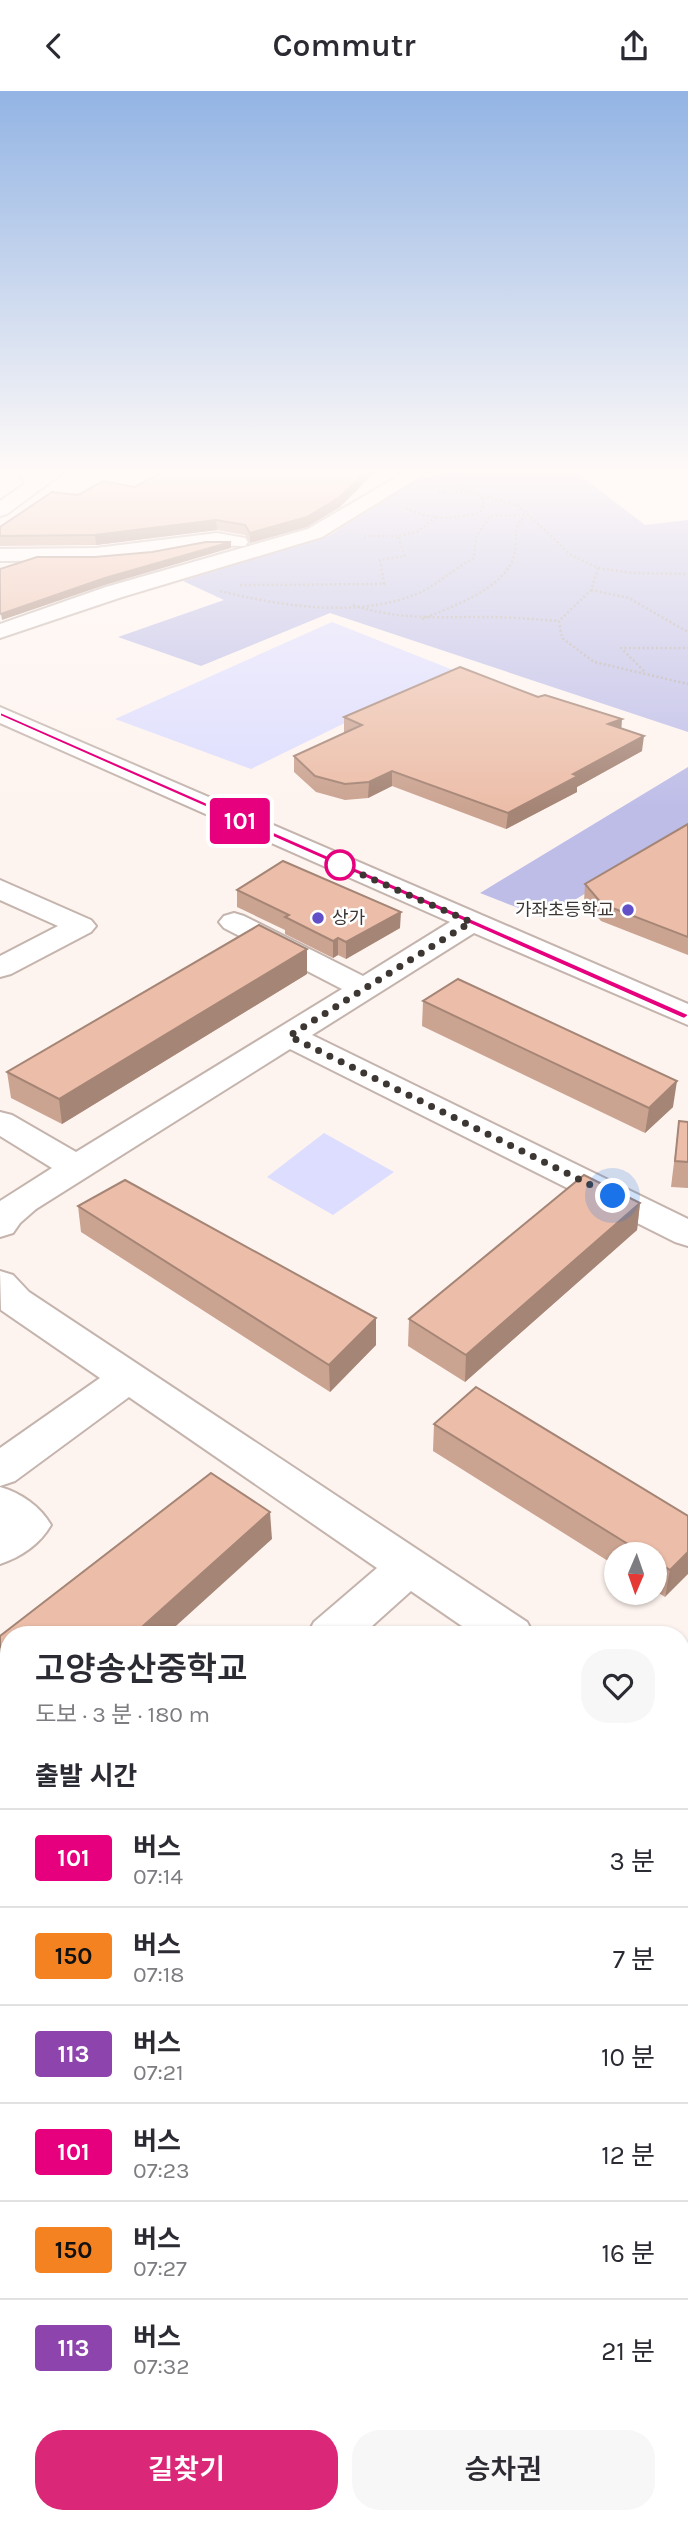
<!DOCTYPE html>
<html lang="ko">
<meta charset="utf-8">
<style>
body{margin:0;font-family:Karla,"Noto Sans KR",sans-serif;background:#f7f7f7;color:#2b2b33;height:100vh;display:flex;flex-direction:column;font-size:26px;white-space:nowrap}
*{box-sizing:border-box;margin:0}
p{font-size:23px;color:#7c7c81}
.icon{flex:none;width:38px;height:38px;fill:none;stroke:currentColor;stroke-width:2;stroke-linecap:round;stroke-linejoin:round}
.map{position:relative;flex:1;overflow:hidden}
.drawer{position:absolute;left:0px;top:1535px;width:690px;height:898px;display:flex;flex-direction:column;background:#fff;border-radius:28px 28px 0 0;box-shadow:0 2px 5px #0004}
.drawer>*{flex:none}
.badge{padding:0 14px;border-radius:5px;font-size:24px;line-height:46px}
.needle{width:46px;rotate:182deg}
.tools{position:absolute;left:604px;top:1451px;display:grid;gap:14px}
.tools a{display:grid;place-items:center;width:63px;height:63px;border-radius:50%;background:#fff;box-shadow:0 2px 5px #0004;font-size:35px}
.you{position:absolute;width:35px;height:35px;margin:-18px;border:5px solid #fff;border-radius:50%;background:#1a73e8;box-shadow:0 0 0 10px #1a73e833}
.map>.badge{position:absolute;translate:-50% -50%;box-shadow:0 0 0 4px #fff}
h2{padding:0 35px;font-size:26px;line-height:63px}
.round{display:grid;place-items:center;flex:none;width:74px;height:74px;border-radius:28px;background:#f7f7f7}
.head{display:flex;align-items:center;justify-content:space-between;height:119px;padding:0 35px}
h1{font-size:33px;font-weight:600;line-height:52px}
.action{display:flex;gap:14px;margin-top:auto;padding:14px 35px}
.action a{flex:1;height:80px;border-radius:28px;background:#db2777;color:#fff;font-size:28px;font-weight:600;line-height:80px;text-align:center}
.action a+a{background:#f7f7f7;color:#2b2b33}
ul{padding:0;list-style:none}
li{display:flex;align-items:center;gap:21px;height:98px;padding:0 35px;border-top:2px solid #e1e1e2}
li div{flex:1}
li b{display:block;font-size:26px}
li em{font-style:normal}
li .badge{min-width:77px;font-weight:700;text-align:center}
header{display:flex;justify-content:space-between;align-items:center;height:91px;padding:0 35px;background:#fff;font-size:32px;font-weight:600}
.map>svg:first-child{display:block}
.green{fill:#ddf}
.forest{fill:#bdbde8}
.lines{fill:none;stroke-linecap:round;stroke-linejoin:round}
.minor-casing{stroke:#c4b4ad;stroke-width:4}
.major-casing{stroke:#c4b4ad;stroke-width:4}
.path{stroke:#b5ada8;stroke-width:2.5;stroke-dasharray:2 2.5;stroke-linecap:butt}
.minor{fill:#fff;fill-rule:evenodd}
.major{fill:#fff;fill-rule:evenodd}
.wall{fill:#cba391}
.shaded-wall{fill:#a58576}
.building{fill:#ecbea9;stroke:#a58576;stroke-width:2}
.line{fill:#e6007e;stroke:#fff;stroke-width:2}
.walk{stroke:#3d3734;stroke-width:7;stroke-dasharray:0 12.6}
.stop-dot{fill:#fff;stroke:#e6007e;stroke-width:3.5}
.poi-dot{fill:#6250c9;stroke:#fff;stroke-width:2.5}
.labels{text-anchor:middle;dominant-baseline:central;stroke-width:5;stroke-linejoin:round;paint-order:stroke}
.far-poi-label{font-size:18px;fill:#3d3734;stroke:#fff;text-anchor:end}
</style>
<header><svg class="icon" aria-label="back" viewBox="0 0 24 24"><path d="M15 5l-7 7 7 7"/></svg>Commutr<svg class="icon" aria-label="share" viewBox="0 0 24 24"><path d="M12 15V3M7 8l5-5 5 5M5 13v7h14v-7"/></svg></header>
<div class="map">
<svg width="688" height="2432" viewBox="0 0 688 2432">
<rect width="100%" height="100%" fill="#fef4ef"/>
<g class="green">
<path d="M 332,531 L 453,579 L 251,678 L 115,628 Z"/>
<path d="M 324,1042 L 394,1081 L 333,1124 L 267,1086 Z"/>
</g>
<g class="forest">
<path d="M 452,377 L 576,377 L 586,389 L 645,434 L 688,429 L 688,641 L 330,522 L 201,575 L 118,546 L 224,509 L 183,490 L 330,444 L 411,392 Z"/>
<path d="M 688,676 L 688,742 L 544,827 L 480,802 Z"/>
</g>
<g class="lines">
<g class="minor-casing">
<g id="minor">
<path d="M 48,377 L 69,377 L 7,423 L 0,425 L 0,410 Z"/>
<path d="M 412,377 L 434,377 L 322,446 L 122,506 L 0,547 L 0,533 L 106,496 L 308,438 Z"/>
<path d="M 217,442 L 245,447 L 248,451 L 245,455 L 206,454 L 152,464 L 96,469 L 0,470 L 0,458 L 96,457 Z"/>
<path d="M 0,616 L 688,913 L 688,934 L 474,842 L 312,944 L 688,1128 L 688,1155 L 675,1151 L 290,958 L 36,1118 L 20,1132 L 13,1142 L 0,1146 L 0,1110 L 52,1077 L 0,1045 L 0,1021 L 12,1024 L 76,1061 L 342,898 L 224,837 L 219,831 L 224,825 L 234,822 L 244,825 L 363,885 L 450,831 L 0,632 Z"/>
<path d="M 0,789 L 91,829 L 96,835 L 91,841 L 11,883 L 0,886 L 0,865 L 58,835 L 0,809 Z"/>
<path d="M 0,1180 L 13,1184 L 29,1201 L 527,1531 L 534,1544 L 475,1544 L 411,1500 L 362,1544 L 307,1544 L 314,1531 L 377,1477 L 129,1306 L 15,1390 L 0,1395 L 0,1357 L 100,1287 L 1,1219 Z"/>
<path d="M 0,1396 C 21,1402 40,1415 51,1434 C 40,1453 21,1466 0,1473 Z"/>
<path d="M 688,1633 L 688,1682 L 681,1684 L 681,1636 Z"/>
<path d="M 688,2133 L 688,2208 L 681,2205 L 681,2136 Z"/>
<path d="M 0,2351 L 9,2354 L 9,2424 L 75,2424 L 79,2432 L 8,2432 L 4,2425 L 0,2423 Z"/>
</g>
</g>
<g class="major-casing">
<path id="major" d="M 15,377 L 33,377 L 45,393 L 43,397 L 29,397 Z"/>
</g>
<g class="path">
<path d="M 447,387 L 470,401"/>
<path d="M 438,401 L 470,401 L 519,415 L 571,464 L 598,477 L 633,482 L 688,483"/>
<path d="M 406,417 C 430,429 455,429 480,421 L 484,413 L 481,405"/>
<path d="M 364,445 L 398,445"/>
<path d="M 598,477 L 591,499 L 559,530 L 562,547 L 594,571 L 688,593"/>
<path d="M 240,494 L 384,493 L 380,469 L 405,465 L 398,445 L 417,441 L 436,426"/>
<path d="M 591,499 L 629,507 L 688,541"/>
<path d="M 220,500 C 281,515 359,528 419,502 C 438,493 455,477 474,467 L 476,446 L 490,425 L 526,424"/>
<path d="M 353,514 C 397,529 437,526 483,526 C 508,526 534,528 559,530"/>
<path d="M 422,528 C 449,517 506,497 514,465 C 519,446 510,441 525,425"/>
<path d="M 644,580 L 621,557 L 688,557"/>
</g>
<use href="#minor" class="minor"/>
<use href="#major" class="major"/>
</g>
<g class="wall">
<path d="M 170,377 L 407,377 L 397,383 L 377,379 L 340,416 L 307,436 L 250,452 L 245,444 L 217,439 L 96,454 L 0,455 L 0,436 L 78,404 L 135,396 Z"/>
<path d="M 344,626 L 621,637 L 642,660 L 577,696 L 577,701 L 506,738 L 392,695 L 368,707 L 345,709 L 316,701 L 294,681 L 294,665 L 345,642 L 344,641 Z"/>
<path d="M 688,733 L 688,864 L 601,830 L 584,810 L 585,793 Z"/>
<path d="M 237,799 L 400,837 L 346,868 L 338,864 L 333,867 L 285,843 L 285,839 L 237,816 Z"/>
<path d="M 307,883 L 62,1033 L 11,1007 L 7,981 Z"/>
<path d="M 423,910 L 673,1016 L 645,1042 L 422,935 Z"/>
<path d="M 679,1030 L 688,1031 L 688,1097 L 671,1096 Z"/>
<path d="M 640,1112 L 637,1139 L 465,1291 L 408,1255 L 409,1228 Z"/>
<path d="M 78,1115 L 376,1254 L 330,1301 L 81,1141 Z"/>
<path d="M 434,1333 L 688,1425 L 665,1506 L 654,1499 L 654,1463 L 616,1463 L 616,1475 L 433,1360 Z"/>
<path d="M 272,1448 L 9,1544 L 9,1660 L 0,1653 L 0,1545 Z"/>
<path d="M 0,1736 L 9,1744 L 9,1876 L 0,1868 Z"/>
<path d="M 622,2424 L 681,2424 L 688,2432 L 631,2432 Z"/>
</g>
<g class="shaded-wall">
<path d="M 370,377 L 377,377 L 377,379 L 340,416 L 307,436 L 250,452 L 250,442 Z"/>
<path d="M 397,377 L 407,377 L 397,383 Z"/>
<path d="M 216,429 L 217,439 L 96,454 L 95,444 Z"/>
<path d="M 231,451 L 231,457 L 105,494 L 2,529 L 1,523 L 105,487 Z"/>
<path d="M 622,628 L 621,643 L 608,633 Z"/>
<path d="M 644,645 L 642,660 L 577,696 L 577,701 L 506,738 L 508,722 L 573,683 Z"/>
<path d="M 392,680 L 392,695 L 368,707 L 369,691 Z"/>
<path d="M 401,821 L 400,837 L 346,868 L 346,851 Z"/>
<path d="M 338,847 L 338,864 L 333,867 L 333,850 Z"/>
<path d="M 307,858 L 307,883 L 62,1033 L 59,1008 Z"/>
<path d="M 677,990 L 673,1016 L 645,1042 L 649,1017 Z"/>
<path d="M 640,1112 L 637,1139 L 465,1291 L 466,1264 Z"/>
<path d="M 376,1227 L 376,1254 L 330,1301 L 329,1274 Z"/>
<path d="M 270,1421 L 272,1448 L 166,1544 L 133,1544 Z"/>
<path d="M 688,1461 L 688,1483 L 665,1506 L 670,1479 Z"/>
<path d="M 688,1973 L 688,1983 L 681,1994 L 681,1984 Z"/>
</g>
<g class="building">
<path d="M 170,377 L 370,377 L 340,406 L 307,426 L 250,442 L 245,434 L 216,429 L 95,444 L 0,445 L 0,436 L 52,401 L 78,404 L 103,390 L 135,396 Z"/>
<path d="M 206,451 L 231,451 L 105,487 L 1,523 L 0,522 L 0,478 L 37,466 L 95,466 L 152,461 Z"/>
<path d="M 460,576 L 538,606 L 545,604 L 622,628 L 608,633 L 644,645 L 573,683 L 578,685 L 508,722 L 392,680 L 369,691 L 345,693 L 315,685 L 294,665 L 362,634 L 344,626 Z"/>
<path d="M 688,733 L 688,846 L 602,813 L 585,793 Z"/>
<path d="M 283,770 L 401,821 L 346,851 L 338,847 L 333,850 L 285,826 L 289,824 L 237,799 Z"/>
<path d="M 259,834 L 307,858 L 59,1008 L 7,981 Z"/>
<path d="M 458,888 L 677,990 L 649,1017 L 423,910 Z"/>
<path d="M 679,1030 L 688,1031 L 688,1071 L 675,1070 Z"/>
<path d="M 584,1084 L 640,1112 L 466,1264 L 409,1228 Z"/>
<path d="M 125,1089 L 376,1227 L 329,1274 L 78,1115 Z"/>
<path d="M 476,1296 L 688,1425 L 688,1461 L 670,1479 L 654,1469 L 654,1463 L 644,1463 L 434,1333 Z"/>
<path d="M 211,1382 L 270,1421 L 133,1544 L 9,1544 L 9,1638 L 0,1632 L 0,1545 Z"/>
<path d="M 0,1736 L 9,1744 L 9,1857 L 0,1849 Z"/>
<path d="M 685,1770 L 688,1772 L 688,1973 L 681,1984 L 681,1775 Z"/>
<path d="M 681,2307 L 688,2313 L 688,2432 L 659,2432 L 649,2424 L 681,2424 Z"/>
</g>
<linearGradient id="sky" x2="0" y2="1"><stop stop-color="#93b4e4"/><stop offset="0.53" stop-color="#fffaf8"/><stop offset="1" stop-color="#fffaf8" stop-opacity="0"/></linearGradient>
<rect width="688" height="717" fill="url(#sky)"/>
<path class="line" d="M 0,621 L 688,923 L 688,925 L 684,928 L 0,625 Z"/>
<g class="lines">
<path class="walk" d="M 340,774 L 471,831 L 289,945 L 613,1105"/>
</g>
<circle class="stop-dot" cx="340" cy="774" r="14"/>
<g class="poi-dot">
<circle cx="628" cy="819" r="7"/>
<circle cx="318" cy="827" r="7"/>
</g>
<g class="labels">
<g class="far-poi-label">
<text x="614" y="819">가좌초등학교</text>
<text x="332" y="827" text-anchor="start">상가</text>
</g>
</g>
</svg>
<div class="tools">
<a><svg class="needle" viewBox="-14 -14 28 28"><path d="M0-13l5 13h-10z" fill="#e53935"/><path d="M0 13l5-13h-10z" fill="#7c7c81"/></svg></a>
</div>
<div class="you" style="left:613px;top:1105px"></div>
<b class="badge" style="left:240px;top:730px;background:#e6007e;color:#fff">101</b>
<section class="drawer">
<div class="head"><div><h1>고양송산중학교</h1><p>도보 · 3 분 · 180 m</p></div><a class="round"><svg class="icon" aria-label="heart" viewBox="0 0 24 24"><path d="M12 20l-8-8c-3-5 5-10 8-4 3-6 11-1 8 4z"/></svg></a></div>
<h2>출발 시간</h2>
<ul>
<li><span class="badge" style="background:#e6007e;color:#fff">101</span><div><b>버스</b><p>07:14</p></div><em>3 분</em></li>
<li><span class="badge" style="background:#f58220;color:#111">150</span><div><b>버스</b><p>07:18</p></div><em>7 분</em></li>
<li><span class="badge" style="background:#8e44ad;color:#fff">113</span><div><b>버스</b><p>07:21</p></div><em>10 분</em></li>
<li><span class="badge" style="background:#e6007e;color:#fff">101</span><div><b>버스</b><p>07:23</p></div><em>12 분</em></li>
<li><span class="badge" style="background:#f58220;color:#111">150</span><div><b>버스</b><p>07:27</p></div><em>16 분</em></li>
<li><span class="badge" style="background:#8e44ad;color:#fff">113</span><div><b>버스</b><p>07:32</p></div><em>21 분</em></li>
</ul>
<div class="action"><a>길찾기</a><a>승차권</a></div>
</section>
</div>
